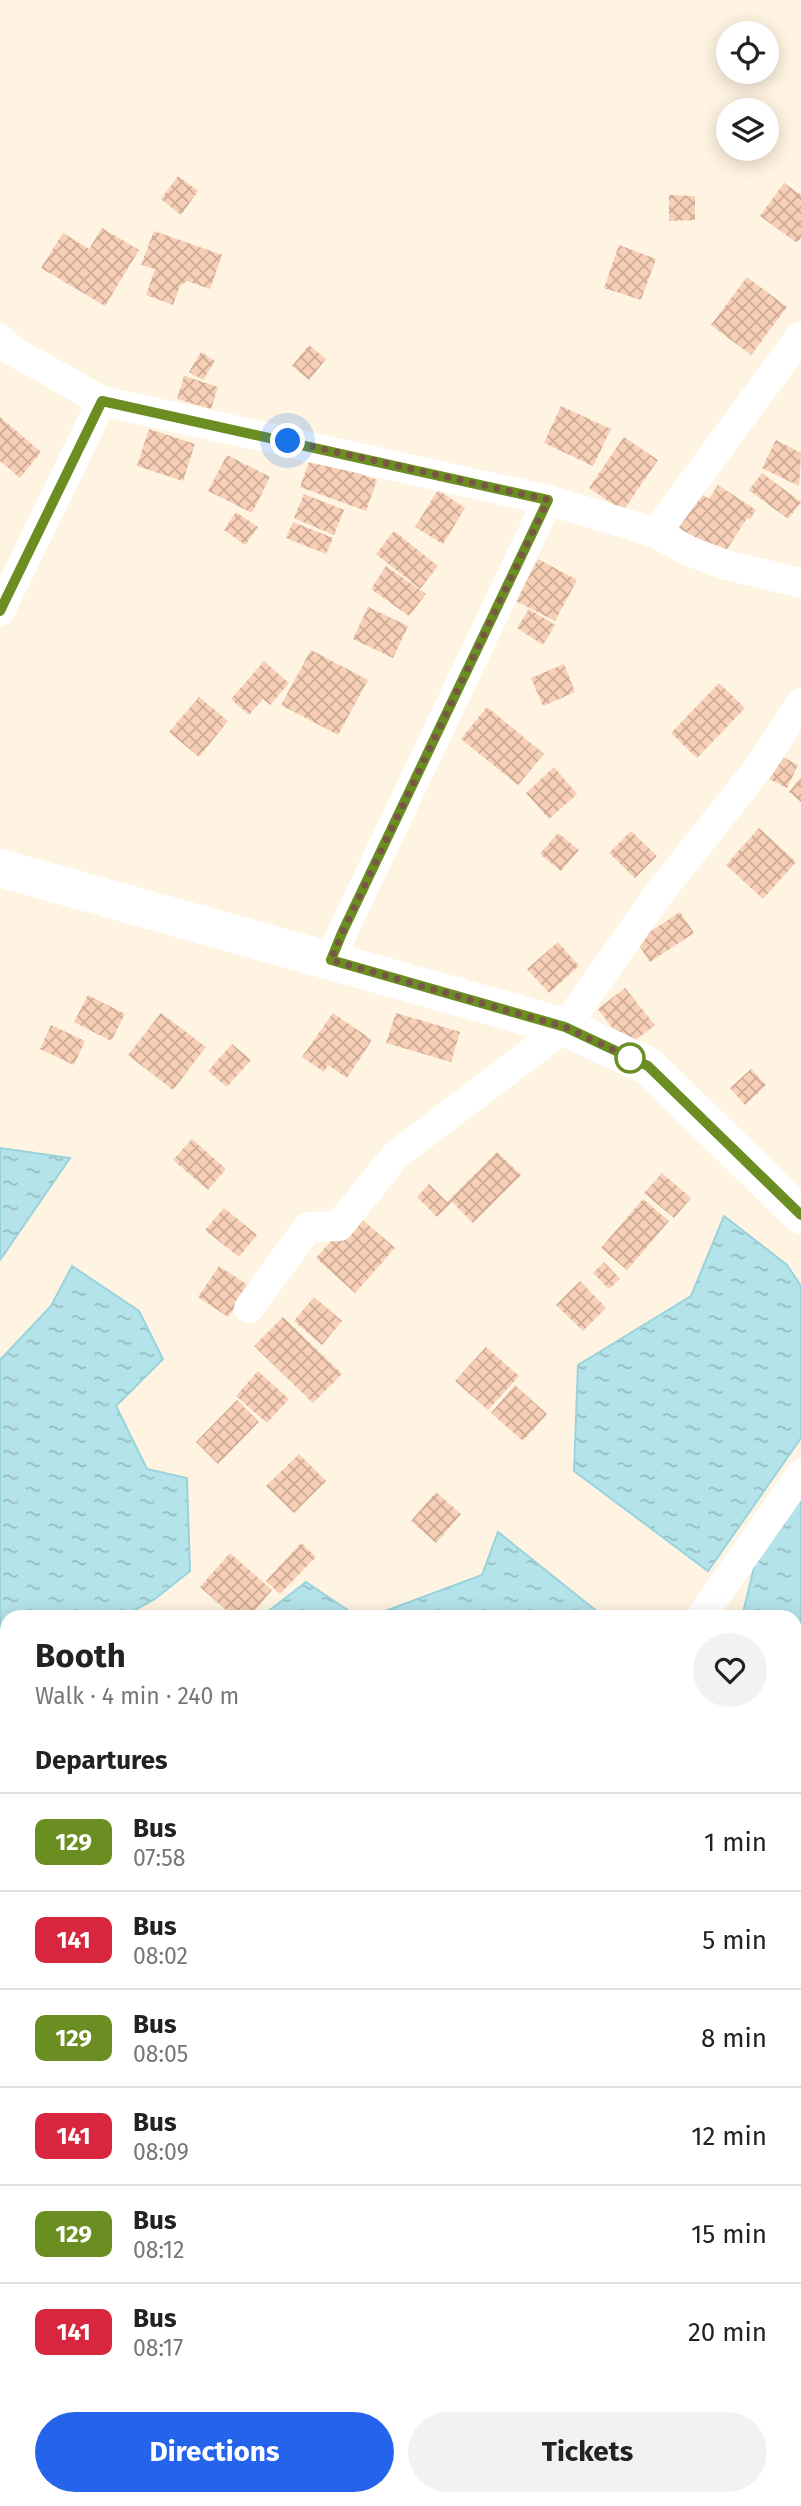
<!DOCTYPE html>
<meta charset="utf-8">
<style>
body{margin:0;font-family:"Fira Sans",sans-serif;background:#f2f2f2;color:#222;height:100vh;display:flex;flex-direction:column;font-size:26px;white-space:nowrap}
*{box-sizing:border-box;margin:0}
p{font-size:23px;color:#767676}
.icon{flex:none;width:38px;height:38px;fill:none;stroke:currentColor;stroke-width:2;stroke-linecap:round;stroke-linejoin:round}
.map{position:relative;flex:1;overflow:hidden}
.side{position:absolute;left:0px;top:1610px;width:802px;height:896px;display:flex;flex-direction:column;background:#fff;border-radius:21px 21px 0 0;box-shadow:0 4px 18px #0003}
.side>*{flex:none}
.badge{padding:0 14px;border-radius:10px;font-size:24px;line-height:46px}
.controls{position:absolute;left:716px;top:21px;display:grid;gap:14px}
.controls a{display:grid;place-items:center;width:63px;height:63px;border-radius:50%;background:#fff;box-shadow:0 4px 18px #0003;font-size:35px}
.you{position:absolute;width:35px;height:35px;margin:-18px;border:5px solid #fff;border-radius:50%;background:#1a73e8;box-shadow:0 0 0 10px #1a73e833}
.map>.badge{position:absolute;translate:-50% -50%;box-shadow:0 0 0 4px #fff}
h2{padding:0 35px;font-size:26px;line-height:63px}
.round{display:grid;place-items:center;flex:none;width:74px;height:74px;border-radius:37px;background:#f2f2f2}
.overview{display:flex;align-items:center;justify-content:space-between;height:119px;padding:0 35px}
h1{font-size:33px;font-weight:700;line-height:52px}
.primary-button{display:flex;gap:14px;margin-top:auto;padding:14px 35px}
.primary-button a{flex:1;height:80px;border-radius:42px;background:#2563eb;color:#fff;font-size:28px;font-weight:700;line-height:80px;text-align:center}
.primary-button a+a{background:#f2f2f2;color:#222}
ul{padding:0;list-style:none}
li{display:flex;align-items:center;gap:21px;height:98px;padding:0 35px;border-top:2px solid #e0e0e0}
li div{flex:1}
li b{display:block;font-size:26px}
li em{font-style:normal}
li .badge{min-width:77px;font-weight:700;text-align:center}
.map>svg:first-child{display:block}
.water{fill:url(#water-ripples);stroke:#99d3dd;stroke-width:2}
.building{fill:url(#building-cross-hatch)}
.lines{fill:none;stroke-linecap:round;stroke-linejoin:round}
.path{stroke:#dcb299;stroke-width:4.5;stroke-dasharray:2 5;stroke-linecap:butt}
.minor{stroke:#fff;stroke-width:30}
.secondary{stroke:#fff;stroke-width:38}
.line-casing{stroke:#fff;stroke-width:16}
.line{stroke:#6b8e23;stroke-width:10}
.walk{stroke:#785745;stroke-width:7;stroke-dasharray:0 12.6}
.stop-dot{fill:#fff;stroke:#6b8e23;stroke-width:3.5}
</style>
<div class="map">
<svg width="801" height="2506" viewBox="0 0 801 2506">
<defs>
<pattern id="water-ripples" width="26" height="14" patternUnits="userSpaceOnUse" patternTransform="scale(1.75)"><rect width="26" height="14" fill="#b4e3ea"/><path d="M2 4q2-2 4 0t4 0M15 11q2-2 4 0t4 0" fill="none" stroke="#97bbbf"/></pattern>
<pattern id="building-cross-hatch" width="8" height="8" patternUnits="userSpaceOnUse" patternTransform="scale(1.75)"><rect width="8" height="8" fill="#f7cfb6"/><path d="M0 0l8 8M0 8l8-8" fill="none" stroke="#cdab96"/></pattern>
</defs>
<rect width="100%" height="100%" fill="#fff3e1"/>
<g class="water">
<path d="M 0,1148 L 70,1158 L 0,1260 Z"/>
<path d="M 724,1216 L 787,1265 L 801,1286 L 801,1438 L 708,1571 L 574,1471 L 578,1365 L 691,1296 Z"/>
<path d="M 72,1266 L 139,1311 L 163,1359 L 116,1406 L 147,1469 L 187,1478 L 190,1571 L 155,1599 L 122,1617 L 7,1617 L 7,1734 L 0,1728 L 0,1360 L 51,1306 Z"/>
<path d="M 801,1499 L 801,1711 L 795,1706 L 794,1617 L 742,1617 L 758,1551 Z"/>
<path d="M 498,1532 L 604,1617 L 369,1617 L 482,1575 Z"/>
<path d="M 306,1582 L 358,1617 L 261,1617 Z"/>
<path d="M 801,1823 L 801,1945 L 795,1942 L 794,1829 Z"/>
<path d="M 801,2085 L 801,2216 L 795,2212 L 794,2094 Z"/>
<path d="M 7,2361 L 7,2499 L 47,2499 L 39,2506 L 0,2506 L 0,2387 L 5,2385 L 0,2380 L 0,2366 Z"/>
<path d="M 358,2499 L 543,2499 L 558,2506 L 334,2506 Z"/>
</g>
<g class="building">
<path d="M 178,176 L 198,191 L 181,215 L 161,199 Z"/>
<path d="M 784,183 L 801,195 L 801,238 L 797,243 L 760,216 Z"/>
<path d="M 669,195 L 695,196 L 695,220 L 669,221 Z"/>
<path d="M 102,228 L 139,250 L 105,306 L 41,268 L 63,233 L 89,249 Z"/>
<path d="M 154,231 L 222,255 L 210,289 L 187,281 L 180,286 L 173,305 L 146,295 L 155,269 L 141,265 Z"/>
<path d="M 619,245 L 656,259 L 641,300 L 604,288 Z"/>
<path d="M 747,277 L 787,307 L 751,355 L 711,325 Z"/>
<path d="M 309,345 L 326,359 L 309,380 L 292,366 Z"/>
<path d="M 201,352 L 215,361 L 203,380 L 189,372 Z"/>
<path d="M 184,376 L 218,387 L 211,409 L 177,399 Z"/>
<path d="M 561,406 L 611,429 L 593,466 L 544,443 Z"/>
<path d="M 0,417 L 41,452 L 20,478 L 0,461 Z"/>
<path d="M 149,429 L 195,444 L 183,481 L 137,466 Z"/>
<path d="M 624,437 L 658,460 L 623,511 L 589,488 Z"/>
<path d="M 776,440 L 801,453 L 799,486 L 762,468 Z"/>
<path d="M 227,455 L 270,477 L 252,513 L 208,491 Z"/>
<path d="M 311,456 L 377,480 L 366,511 L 300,487 Z"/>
<path d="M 762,473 L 801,502 L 788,519 L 749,490 Z"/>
<path d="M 718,485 L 756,510 L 750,519 L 747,518 L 722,557 L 671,525 L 694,490 L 709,499 Z"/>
<path d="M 438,490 L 465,508 L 443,544 L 415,527 Z"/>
<path d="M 304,494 L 344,510 L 334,535 L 294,518 Z"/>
<path d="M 236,512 L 258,527 L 245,545 L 224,530 Z"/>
<path d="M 293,522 L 333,538 L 326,554 L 286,538 Z"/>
<path d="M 394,531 L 438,566 L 420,589 L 376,554 Z"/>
<path d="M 538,559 L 577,580 L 555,621 L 516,601 Z"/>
<path d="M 386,566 L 426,594 L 409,616 L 371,589 Z"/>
<path d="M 368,607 L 408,626 L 393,658 L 353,639 Z"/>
<path d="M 529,609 L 555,625 L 543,645 L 517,628 Z"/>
<path d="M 311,650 L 368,680 L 338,735 L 281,705 Z"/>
<path d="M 264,661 L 289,683 L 270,705 L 263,699 L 249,715 L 231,699 Z"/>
<path d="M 564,664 L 575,692 L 543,706 L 531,678 Z"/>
<path d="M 719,683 L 745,708 L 697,758 L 671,733 Z"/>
<path d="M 199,697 L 228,721 L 199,757 L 169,732 Z"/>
<path d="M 487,707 L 544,754 L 518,785 L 461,739 Z"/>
<path d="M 781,756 L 798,765 L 787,788 L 769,779 Z"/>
<path d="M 554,767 L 577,794 L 549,819 L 526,793 Z"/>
<path d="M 801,777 L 801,802 L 789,792 Z"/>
<path d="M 759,828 L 796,862 L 763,899 L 726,865 Z"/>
<path d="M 631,831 L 657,856 L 635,878 L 609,853 Z"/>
<path d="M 558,833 L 579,850 L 561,871 L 540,854 Z"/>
<path d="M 680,912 L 694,933 L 650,962 L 636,941 Z"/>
<path d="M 558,942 L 579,966 L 549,993 L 527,969 Z"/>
<path d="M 625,988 L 655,1025 L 627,1047 L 598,1009 Z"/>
<path d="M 88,995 L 125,1014 L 111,1041 L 74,1022 Z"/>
<path d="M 161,1013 L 206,1047 L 173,1090 L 128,1055 Z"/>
<path d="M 333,1013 L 372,1040 L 347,1078 L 328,1065 L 324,1072 L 302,1057 Z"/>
<path d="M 396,1013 L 460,1032 L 451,1062 L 386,1043 Z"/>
<path d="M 51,1025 L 85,1041 L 74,1065 L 40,1049 Z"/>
<path d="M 232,1044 L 251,1060 L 227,1087 L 208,1071 Z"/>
<path d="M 751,1069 L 766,1085 L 745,1105 L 730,1088 Z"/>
<path d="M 192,1139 L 226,1169 L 208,1190 L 173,1160 Z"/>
<path d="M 497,1152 L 521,1175 L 473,1223 L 452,1202 L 437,1217 L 417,1197 L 429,1184 L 447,1202 Z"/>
<path d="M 662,1173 L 691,1198 L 674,1218 L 644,1193 Z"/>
<path d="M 643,1199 L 669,1221 L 627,1270 L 601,1248 Z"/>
<path d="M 224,1208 L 257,1235 L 239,1257 L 205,1230 Z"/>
<path d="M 355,1213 L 395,1248 L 355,1293 L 316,1258 Z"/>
<path d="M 604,1262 L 620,1279 L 609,1289 L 593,1273 Z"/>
<path d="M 219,1266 L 249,1286 L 228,1317 L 198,1297 Z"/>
<path d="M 580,1281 L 606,1308 L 583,1331 L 556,1305 Z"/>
<path d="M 314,1297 L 342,1321 L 322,1345 L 294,1321 Z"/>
<path d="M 283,1317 L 342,1374 L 313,1403 L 254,1346 Z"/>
<path d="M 486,1347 L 519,1376 L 488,1410 L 455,1381 Z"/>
<path d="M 258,1371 L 289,1399 L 267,1423 L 236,1396 Z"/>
<path d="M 515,1385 L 547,1414 L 523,1441 L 491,1413 Z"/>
<path d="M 237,1400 L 259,1422 L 218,1464 L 196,1442 Z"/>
<path d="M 299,1454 L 326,1481 L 294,1513 L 266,1486 Z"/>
<path d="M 436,1492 L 461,1514 L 436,1543 L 411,1521 Z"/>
<path d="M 301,1543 L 316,1557 L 280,1594 L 266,1581 Z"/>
<path d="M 230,1553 L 272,1590 L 249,1617 L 234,1617 L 200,1587 Z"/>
</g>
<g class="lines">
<g class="path">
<path d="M 0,1907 L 7,1898"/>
<path d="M 0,1985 L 7,1992"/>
</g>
<g class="minor">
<path d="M 0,339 L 11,350 L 102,401 L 548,500 L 656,533 L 689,551 L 726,565 L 801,583"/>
<path d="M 656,533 L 801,336"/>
<path d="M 0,611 L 102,401"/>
<path d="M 332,960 L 342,933 L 548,500"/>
<path d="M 249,1308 L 308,1227 L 339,1226 L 396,1155 L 565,1027 L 657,896 L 760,766 L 801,703"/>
<path d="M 701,1617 L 801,1474"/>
<path d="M 90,2506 L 95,2499"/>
</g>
<path class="secondary" d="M 0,868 L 565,1027 L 648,1066 L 801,1215"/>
</g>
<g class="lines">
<g class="line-casing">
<path id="line" d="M 0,611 L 102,401 L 548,500 L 342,933 L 331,960 L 565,1027 L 648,1066 L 801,1215"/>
</g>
<use href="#line" class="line"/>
<path class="walk" d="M 288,441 L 548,500 L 342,933 L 331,960 L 565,1027 L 630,1058"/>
</g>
<circle class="stop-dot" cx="630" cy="1058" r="14"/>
</svg>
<div class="controls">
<a><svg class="icon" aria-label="locate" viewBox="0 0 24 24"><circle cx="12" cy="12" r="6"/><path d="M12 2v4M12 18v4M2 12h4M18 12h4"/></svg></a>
<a><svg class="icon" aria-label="layers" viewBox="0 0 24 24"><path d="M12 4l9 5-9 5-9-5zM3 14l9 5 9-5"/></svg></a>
</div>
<div class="you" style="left:288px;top:441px"></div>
<section class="side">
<div class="overview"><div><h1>Booth</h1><p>Walk · 4 min · 240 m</p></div><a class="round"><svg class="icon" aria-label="heart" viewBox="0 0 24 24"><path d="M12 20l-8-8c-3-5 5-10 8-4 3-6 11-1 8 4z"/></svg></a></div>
<h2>Departures</h2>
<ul>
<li><span class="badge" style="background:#6b8e23;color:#fff">129</span><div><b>Bus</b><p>07:58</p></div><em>1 min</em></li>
<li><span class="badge" style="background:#d7263d;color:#fff">141</span><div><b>Bus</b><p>08:02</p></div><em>5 min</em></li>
<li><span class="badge" style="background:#6b8e23;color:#fff">129</span><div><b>Bus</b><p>08:05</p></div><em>8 min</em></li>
<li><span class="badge" style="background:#d7263d;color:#fff">141</span><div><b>Bus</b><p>08:09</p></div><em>12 min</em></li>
<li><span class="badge" style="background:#6b8e23;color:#fff">129</span><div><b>Bus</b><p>08:12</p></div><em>15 min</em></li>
<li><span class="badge" style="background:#d7263d;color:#fff">141</span><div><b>Bus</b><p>08:17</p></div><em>20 min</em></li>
</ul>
<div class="primary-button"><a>Directions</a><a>Tickets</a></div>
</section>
</div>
